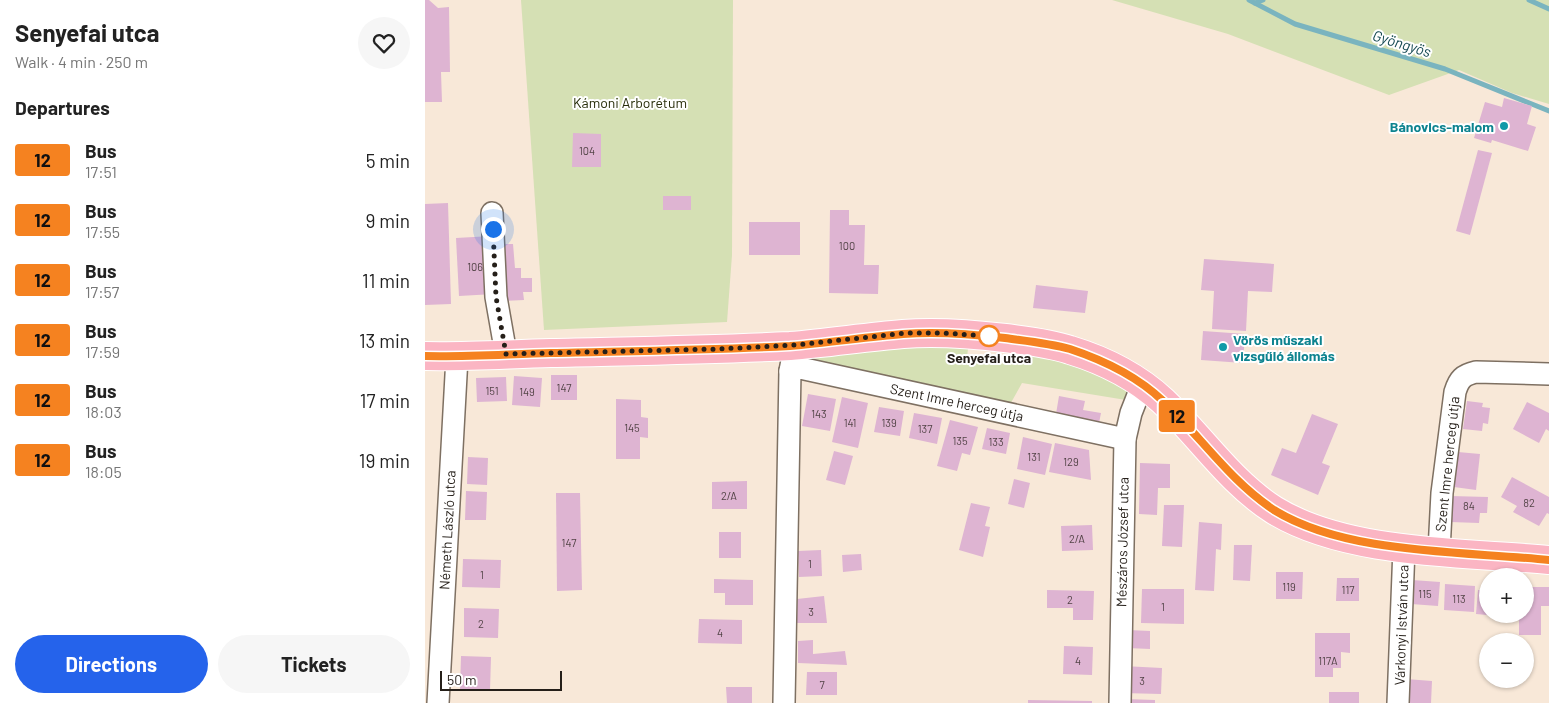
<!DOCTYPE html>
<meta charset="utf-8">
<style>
body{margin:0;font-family:Barlow,sans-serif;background:#f6f6f6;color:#222;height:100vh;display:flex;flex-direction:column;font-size:19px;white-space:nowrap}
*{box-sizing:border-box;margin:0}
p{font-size:16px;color:#767676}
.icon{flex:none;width:28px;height:28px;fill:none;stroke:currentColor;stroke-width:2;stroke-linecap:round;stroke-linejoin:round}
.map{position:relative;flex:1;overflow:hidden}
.sheet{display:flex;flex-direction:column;background:#fff;width:425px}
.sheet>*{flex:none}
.badge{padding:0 10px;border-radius:4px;font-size:18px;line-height:32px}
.fabs{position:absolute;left:1054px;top:568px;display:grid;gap:10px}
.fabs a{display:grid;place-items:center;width:55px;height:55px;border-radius:50%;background:#fff;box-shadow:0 1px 4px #0004;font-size:25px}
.scale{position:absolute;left:15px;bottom:12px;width:122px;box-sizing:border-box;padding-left:5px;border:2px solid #251f19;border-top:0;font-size:14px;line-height:18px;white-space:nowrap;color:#251f19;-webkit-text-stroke:4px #fff;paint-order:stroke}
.you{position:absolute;width:25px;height:25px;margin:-12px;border:4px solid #fff;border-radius:50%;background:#1a73e8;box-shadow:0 0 0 8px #1a73e833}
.map>.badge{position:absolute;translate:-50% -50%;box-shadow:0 0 0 2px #fff}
h2{padding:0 15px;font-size:19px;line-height:45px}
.round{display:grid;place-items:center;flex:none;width:52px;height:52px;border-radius:26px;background:#f6f6f6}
.summary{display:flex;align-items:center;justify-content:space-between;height:85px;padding:0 15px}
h1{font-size:24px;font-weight:700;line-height:38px}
.primary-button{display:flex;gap:10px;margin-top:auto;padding:10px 15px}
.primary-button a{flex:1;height:58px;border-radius:30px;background:#2563eb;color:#fff;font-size:20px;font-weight:700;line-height:58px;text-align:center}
.primary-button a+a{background:#f6f6f6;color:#222}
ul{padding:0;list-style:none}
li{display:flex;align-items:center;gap:15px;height:60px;padding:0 15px}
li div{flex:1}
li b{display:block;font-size:19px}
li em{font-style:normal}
li .badge{min-width:55px;font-weight:700;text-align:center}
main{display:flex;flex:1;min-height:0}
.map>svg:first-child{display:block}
.green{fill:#d5e0b4}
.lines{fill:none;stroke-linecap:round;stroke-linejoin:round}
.stream{stroke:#7ab4bf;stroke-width:5}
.building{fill:#deb4d2}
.minor-casing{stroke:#7e7062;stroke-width:24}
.major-casing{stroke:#fff;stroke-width:30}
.minor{stroke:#fff;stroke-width:21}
.major{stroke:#fbb5c3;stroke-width:28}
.line-casing{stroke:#fff;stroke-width:11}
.line{stroke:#f58220;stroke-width:8}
.walk{stroke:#251f19;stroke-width:5;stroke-dasharray:0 9}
.culture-dot{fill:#0f9aa8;stroke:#fff;stroke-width:2}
.stop-dot{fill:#fff;stroke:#f58220;stroke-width:2.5}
.labels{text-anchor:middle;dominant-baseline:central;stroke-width:4;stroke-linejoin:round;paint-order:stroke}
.number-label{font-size:11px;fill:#534447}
.park-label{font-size:14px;fill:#272d09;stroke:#fff}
.culture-label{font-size:14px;font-weight:bold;fill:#0d838f;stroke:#fff;text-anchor:end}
.stop-label{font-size:14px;font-weight:bold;fill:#251f19;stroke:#fff}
.street-label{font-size:14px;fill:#251f19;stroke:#fff}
.water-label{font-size:15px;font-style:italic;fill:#144851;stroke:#fff}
</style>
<main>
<section class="sheet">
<div class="summary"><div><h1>Senyefai utca</h1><p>Walk · 4 min · 250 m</p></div><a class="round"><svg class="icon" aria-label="heart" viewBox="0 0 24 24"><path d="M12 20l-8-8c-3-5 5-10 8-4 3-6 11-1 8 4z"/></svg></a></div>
<h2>Departures</h2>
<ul>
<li><span class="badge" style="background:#f58220;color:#111">12</span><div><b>Bus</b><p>17:51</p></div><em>5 min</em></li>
<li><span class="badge" style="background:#f58220;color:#111">12</span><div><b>Bus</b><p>17:55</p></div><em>9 min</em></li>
<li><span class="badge" style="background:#f58220;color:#111">12</span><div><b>Bus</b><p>17:57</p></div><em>11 min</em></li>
<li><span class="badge" style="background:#f58220;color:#111">12</span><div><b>Bus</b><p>17:59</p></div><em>13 min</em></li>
<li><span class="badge" style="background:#f58220;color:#111">12</span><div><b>Bus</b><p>18:03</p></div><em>17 min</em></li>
<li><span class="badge" style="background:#f58220;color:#111">12</span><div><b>Bus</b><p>18:05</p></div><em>19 min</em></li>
</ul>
<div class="primary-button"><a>Directions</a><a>Tickets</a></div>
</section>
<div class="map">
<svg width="1124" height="703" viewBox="0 0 1124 703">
<rect width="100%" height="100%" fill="#f8e8d8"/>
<g class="green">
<path d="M 96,0 L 308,0 L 307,255 L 302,322 L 119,330 Z"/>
<path d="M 687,0 L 1124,0 L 1124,104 L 1087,93 L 1034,70 L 964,95 L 803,34 Z"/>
<path d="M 544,341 L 542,357 L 581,364 L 588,344 L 652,359 L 708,389 L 701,400 L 597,383 L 583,408 L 375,368 L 373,350 Z"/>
</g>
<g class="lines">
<g class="stream">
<path d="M 824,0 L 870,24 L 1020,69 L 1124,111"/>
<path d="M 1104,0 L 1124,9"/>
<path d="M 830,3 L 838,0"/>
</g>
</g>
<g class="building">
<path d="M 0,0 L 4,0 L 13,8 L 24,7 L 25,72 L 16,72 L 17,102 L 0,102 Z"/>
<path d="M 1079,98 L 1107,106 L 1102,124 L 1111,127 L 1103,151 L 1067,140 L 1066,143 L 1049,138 L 1060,102 L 1077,107 Z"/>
<path d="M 148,133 L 176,134 L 176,167 L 147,167 Z"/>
<path d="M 1053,150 L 1067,153 L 1045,235 L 1031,231 Z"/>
<rect x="238" y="196" width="28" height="14"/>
<path d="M 23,203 L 26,304 L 0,305 L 0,204 Z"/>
<path d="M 405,210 L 424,210 L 424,225 L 440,225 L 439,265 L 454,265 L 453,294 L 404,293 Z"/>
<rect x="324" y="222" width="51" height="33"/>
<path d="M 66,236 L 69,294 L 34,296 L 31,238 Z"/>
<path d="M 75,244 L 88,244 L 90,268 L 96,268 L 96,278 L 107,278 L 107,292 L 98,292 L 99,300 L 77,301 Z"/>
<path d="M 779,259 L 849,264 L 847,292 L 823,291 L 821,331 L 787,329 L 789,291 L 776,290 Z"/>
<path d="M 611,285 L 663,291 L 660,313 L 608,308 Z"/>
<path d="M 778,331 L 820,334 L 818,363 L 776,360 Z"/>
<rect x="126" y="375" width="26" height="25"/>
<path d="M 89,376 L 117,378 L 115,407 L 87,405 Z"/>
<path d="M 81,377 L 82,401 L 52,402 L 51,378 Z"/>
<path d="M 383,394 L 411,399 L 405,431 L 377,426 Z"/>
<path d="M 634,396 L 660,401 L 658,410 L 676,413 L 673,428 L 630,420 Z"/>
<path d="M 417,397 L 443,403 L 433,448 L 407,442 Z"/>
<path d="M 191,399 L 216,400 L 216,417 L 223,418 L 223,438 L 215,437 L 215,459 L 191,459 Z"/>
<path d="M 1042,401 L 1058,403 L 1057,407 L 1065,408 L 1063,424 L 1058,423 L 1057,431 L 1038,429 Z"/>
<path d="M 1102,402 L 1124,413 L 1124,431 L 1121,429 L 1114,443 L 1088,429 Z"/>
<path d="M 454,407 L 479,411 L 475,436 L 449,432 Z"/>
<path d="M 489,413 L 517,418 L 512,444 L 484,438 Z"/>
<path d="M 887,414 L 913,424 L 897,463 L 905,466 L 893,495 L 846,475 L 857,448 L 871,453 Z"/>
<path d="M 525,420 L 553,427 L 545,455 L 537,453 L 532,471 L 512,466 Z"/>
<path d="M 562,428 L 585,433 L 581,454 L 557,449 Z"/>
<path d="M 598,437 L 627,444 L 620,475 L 592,469 Z"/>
<path d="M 630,443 L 664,450 L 666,480 L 624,472 Z"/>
<path d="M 409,451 L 428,456 L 420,485 L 401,480 Z"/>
<path d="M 1033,452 L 1055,454 L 1051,490 L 1029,487 Z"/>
<path d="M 43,457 L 63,458 L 62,485 L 42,484 Z"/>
<path d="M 715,463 L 745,464 L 745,488 L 733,488 L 732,515 L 714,514 Z"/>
<path d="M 1087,477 L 1124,497 L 1124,514 L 1122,513 L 1114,526 L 1088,512 L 1092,506 L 1076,497 Z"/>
<path d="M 589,479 L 605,483 L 599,508 L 583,504 Z"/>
<path d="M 322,481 L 322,509 L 287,509 L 287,482 Z"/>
<path d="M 41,491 L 62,492 L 61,520 L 40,520 Z"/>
<path d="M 131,493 L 155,493 L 157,590 L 132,591 Z"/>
<path d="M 1025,496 L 1063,497 L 1062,513 L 1055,513 L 1054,523 L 1025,522 Z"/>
<path d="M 546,503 L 565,507 L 560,526 L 565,527 L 558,557 L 534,550 Z"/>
<path d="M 739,505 L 759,505 L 757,547 L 737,546 Z"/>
<path d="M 774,522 L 797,524 L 796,550 L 791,549 L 789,591 L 770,590 Z"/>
<path d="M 667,525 L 668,550 L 637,551 L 636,526 Z"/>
<rect x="294" y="532" width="22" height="26"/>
<path d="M 809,545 L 827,545 L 825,581 L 808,580 Z"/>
<path d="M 396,550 L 397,576 L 374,577 L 373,551 Z"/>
<path d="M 436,554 L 437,570 L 418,572 L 417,555 Z"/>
<path d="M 38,559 L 76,560 L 75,588 L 37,587 Z"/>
<path d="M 851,572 L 878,572 L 877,599 L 851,599 Z"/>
<path d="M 912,578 L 934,578 L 934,601 L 911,601 Z"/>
<path d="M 289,579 L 328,580 L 328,605 L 300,605 L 300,593 L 289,593 Z"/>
<path d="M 987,580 L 1015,582 L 1013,606 L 986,604 Z"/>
<path d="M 1020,584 L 1050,586 L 1049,612 L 1019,610 Z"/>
<path d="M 1100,587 L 1124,587 L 1124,606 L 1116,606 L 1116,635 L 1094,635 L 1094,614 L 1100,614 Z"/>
<path d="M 717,589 L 759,589 L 759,624 L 716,623 Z"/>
<path d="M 622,590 L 669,591 L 668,620 L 648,620 L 648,608 L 622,608 Z"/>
<path d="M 1053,590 L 1062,590 L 1062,615 L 1051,614 Z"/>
<path d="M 399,596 L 402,623 L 372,623 L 372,599 Z"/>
<path d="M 39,608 L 74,609 L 73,638 L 39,637 Z"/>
<path d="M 274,619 L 317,620 L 317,644 L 273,643 Z"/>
<path d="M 703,630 L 725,631 L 725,649 L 702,648 Z"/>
<path d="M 890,633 L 925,633 L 925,653 L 916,652 L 916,668 L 908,668 L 908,677 L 890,677 Z"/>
<path d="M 388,640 L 388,654 L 420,651 L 422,665 L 373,663 L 373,641 Z"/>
<path d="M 639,646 L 668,647 L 667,675 L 638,674 Z"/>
<path d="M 36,656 L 66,657 L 65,691 L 35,690 Z"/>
<path d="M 698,666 L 737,668 L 736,694 L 697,693 Z"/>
<path d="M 382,672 L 412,672 L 412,695 L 381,695 Z"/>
<path d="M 981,679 L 1007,681 L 1006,703 L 980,703 Z"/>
<path d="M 301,687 L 327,687 L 327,703 L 302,703 Z"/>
<rect x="904" y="692" width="30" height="11"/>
<path d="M 700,699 L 730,700 L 730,703 L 700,703 Z"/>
<path d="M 603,700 L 667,701 L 667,703 L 603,703 Z"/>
</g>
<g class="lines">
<g class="minor-casing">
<g id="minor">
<path d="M 67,213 L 71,297 L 81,354"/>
<path d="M 365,371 L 375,368 L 700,439"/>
<path d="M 1014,551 L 1017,493 L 1030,392 C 1034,379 1038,375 1051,372 L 1124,374"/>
<path d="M 13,703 L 32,357"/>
<path d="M 359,703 L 365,371 L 370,345"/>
<path d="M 695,703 L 700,439 L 706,413 L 717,385"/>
<path d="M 973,703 L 979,548"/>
</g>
</g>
<g class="major-casing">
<path id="major" d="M 0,356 C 42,357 84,354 126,353 C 206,351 285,350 365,346 C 403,343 441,337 478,334 C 512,331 547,334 580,338 C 602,341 624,343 645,350 C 678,360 712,377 738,401 C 776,437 805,482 849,510 C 922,555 1040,552 1124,560"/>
</g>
<use href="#minor" class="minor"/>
<use href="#major" class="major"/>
</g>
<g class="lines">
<g class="line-casing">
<path id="line" d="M 0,356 C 42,357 84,354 126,353 C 206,351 285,350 365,346 C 403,343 441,337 478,334 C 512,331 547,334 580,338 C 602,341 624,343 645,349 C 678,360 713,377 738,401 C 776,437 805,481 849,510 C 922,555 1040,551 1124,560"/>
</g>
<use href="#line" class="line"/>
<path class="walk" d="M 68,229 L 71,297 L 81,354 L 294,349 L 370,345 L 482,333 L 516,333 L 566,336 L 564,336"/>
</g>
<g class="culture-dot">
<circle cx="1079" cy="126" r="5"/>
<circle cx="798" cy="347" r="5"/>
</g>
<circle class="stop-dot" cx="564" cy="336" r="10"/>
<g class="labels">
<g class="number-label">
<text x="162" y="150">104</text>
<text x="422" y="245">100</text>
<text x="50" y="266">106</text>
<text x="139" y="387">147</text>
<text x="67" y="390">151</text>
<text x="102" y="391">149</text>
<text x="394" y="413">143</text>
<text x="425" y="422">141</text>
<text x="464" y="422">139</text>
<text x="207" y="427">145</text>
<text x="500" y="428">137</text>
<text x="535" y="440">135</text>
<text x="571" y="441">133</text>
<text x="609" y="456">131</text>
<text x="646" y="461">129</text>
<text x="304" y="495">2/A</text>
<text x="1104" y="502">82</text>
<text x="1044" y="505">84</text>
<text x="652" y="538">2/A</text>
<text x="144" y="542">147</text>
<text x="385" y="563">1</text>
<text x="57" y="574">1</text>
<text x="864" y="586">119</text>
<text x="923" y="589">117</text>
<text x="1000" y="593">115</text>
<text x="1034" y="598">113</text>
<text x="645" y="599">2</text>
<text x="738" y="606">1</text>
<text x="386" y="611">3</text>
<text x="56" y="623">2</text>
<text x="295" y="632">4</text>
<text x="653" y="660">4</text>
<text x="903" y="660">117A</text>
<text x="717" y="680">3</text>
<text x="397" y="684">7</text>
</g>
<g class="park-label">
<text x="205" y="102">Kámoni Arborétum</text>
</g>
<g class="culture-label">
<text x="1069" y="126">Bánovics-malom</text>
<text x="808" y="339" text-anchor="start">Vörös műszaki<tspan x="808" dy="16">vizsgűló állomás</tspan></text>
</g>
<g class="stop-label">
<text x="564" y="357">Senyefai utca</text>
</g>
<g class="street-label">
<text transform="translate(532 402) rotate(12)">Szent Imre herceg útja</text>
<text transform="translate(1022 464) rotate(-84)">Szent Imre herceg útja</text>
<text transform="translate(22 530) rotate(-87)">Németh László utca</text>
<text transform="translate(697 542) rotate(-89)">Mészáros József utca</text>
<text transform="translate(976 625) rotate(-88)">Várkonyi István utca</text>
</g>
<g class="water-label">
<text transform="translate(977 43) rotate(17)">Gyöngyös</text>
</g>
</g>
</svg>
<div class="fabs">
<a>+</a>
<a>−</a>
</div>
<div class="scale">50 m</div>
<div class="you" style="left:68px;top:229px"></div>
<b class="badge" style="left:752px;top:416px;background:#f58220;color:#111">12</b>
</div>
</main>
